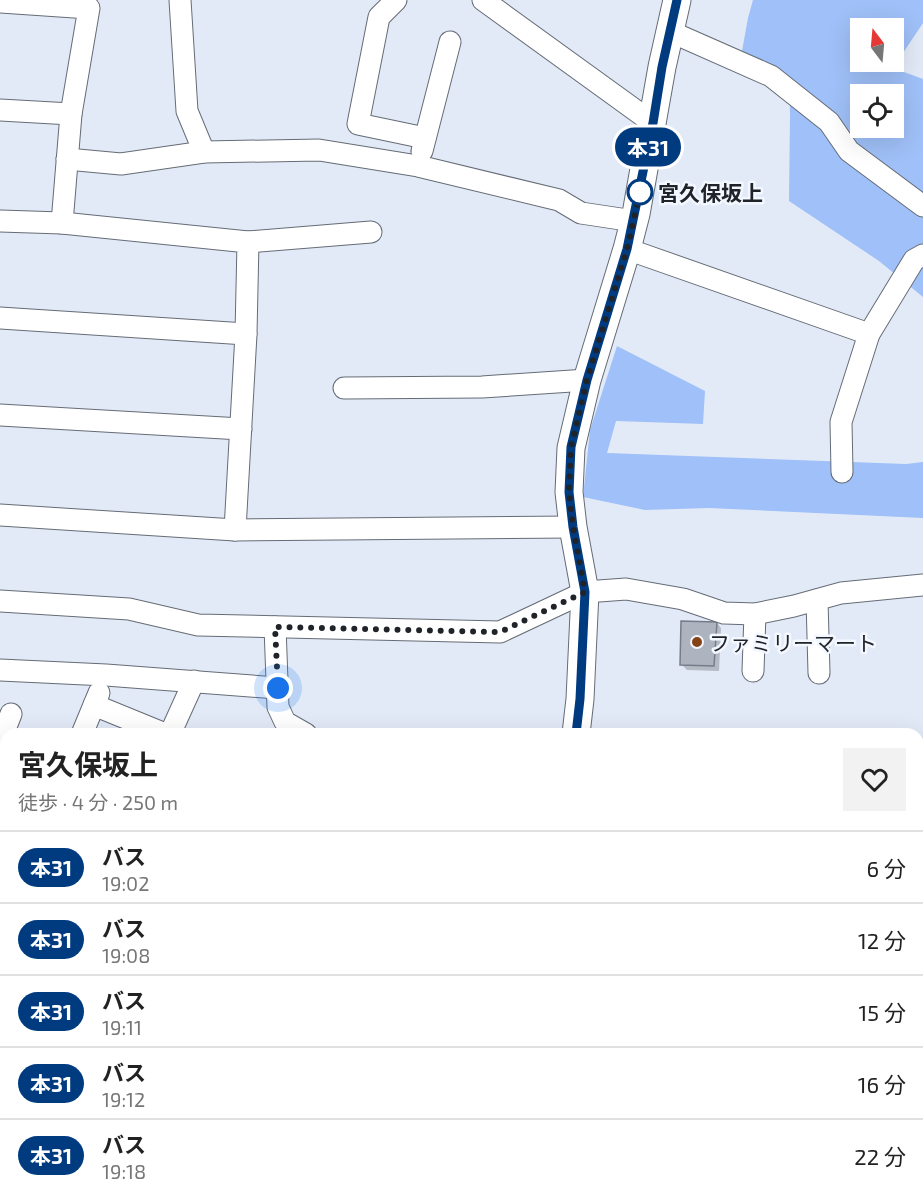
<!DOCTYPE html>
<html lang="ja">
<meta charset="utf-8">
<style>
body{margin:0;font-family:"Exo 2","Noto Sans JP",sans-serif;background:#f2f2f2;color:#222;height:100vh;display:flex;flex-direction:column;font-size:22px;white-space:nowrap}
*{box-sizing:border-box;margin:0}
p{font-size:20px;color:#767676}
.icon{flex:none;width:33px;height:33px;fill:none;stroke:currentColor;stroke-width:2;stroke-linecap:round;stroke-linejoin:round}
.map{position:relative;flex:1;overflow:hidden}
.sheet{position:absolute;left:0px;top:728px;width:924px;height:476px;display:flex;flex-direction:column;background:#fff;border-radius:18px 18px 0 0;box-shadow:0 6px 24px #0002}
.sheet>*{flex:none}
.badge{padding:0 12px;border-radius:20px;font-size:21px;line-height:39px}
.needle{width:39px;rotate:344deg}
.buttons{position:absolute;left:850px;top:18px;display:grid;gap:12px}
.buttons a{display:grid;place-items:center;width:54px;height:54px;border-radius:0px;background:#fff;box-shadow:0 6px 24px #0002;font-size:30px}
.you{position:absolute;width:30px;height:30px;margin:-15px;border:4px solid #fff;border-radius:50%;background:#1a73e8;box-shadow:0 0 0 9px #1a73e833}
.map>.badge{position:absolute;translate:-50% -50%;box-shadow:0 0 0 3px #fff}
.round{display:grid;place-items:center;flex:none;width:63px;height:63px;border-radius:0px;background:#f2f2f2}
.head{display:flex;align-items:center;justify-content:space-between;height:102px;padding:0 18px}
h1{font-size:28px;font-weight:700;line-height:45px}
ul{padding:0;list-style:none}
li{display:flex;align-items:center;gap:18px;height:72px;padding:0 18px;border-top:2px solid #e0e0e0}
li div{flex:1}
li b{display:block;font-size:22px}
li em{font-style:normal}
li .badge{min-width:66px;font-weight:700;text-align:center}
.map>svg:first-child{display:block}
.green{fill:#9fc0f8;fill-rule:evenodd}
.shadow{fill:#0003}
.building{fill:#adb4c0;stroke:#777d88;stroke-width:1.5}
.lines{fill:none;stroke-linecap:round;stroke-linejoin:round}
.minor-casing{stroke:#656c76;stroke-width:23}
.major-casing{stroke:#656c76;stroke-width:29}
.minor{stroke:#fff;stroke-width:21}
.major{stroke:#fff;stroke-width:27}
.line-casing{stroke:#fff;stroke-width:14}
.line{stroke:#003b80;stroke-width:9}
.walk{stroke:#202327;stroke-width:6;stroke-dasharray:0 10.8}
.stop-dot{fill:#fff;stroke:#003b80;stroke-width:3}
.poi-dot{fill:#854214;stroke:#f3f7ff;stroke-width:2}
.labels{text-anchor:middle;dominant-baseline:central;stroke-width:5;stroke-linejoin:round;paint-order:stroke}
.stop-label{font-size:21px;font-weight:bold;fill:#202327;stroke:#f3f7ff;text-anchor:start}
.poi-label{font-size:21px;fill:#202327;stroke:#f3f7ff;text-anchor:start}
</style>
<div class="map">
<svg width="923" height="1202" viewBox="0 0 923 1202">
<rect width="100%" height="100%" fill="#e3eaf7"/>
<g class="green">
<path d="M 753,0 L 923,0 L 923,23 L 893,68 L 923,79 L 923,297 L 879,261 L 789,201 L 790,114 L 789,76 L 742,51 L 748,18 ZM 861,28 L 894,28 L 894,62 L 861,62 ZM 861,94 L 894,94 L 894,128 L 861,128 Z"/>
<path d="M 617,346 L 705,391 L 703,424 L 616,421 L 607,453 L 906,464 L 923,462 L 923,518 L 709,508 L 645,510 L 583,497 L 590,430 Z"/>
</g>
<path class="shadow" d="M 717,623 L 721,628 L 719,671 L 687,670 L 682,665 Z"/>
<path class="building" d="M 681,621 L 717,622 L 714,666 L 680,665 Z"/>
<g class="lines">
<g class="minor-casing">
<g id="minor">
<path d="M 180,0 L 187,111 L 204,152"/>
<path d="M 396,0 L 379,17 L 358,124 L 425,138"/>
<path d="M 483,0 L 653,123"/>
<path d="M 0,2 L 89,8 L 71,114 L 62,223"/>
<path d="M 669,31 L 771,76 L 829,122 L 849,151 L 923,206"/>
<path d="M 0,110 L 71,114"/>
<path d="M 422,151 L 450,42"/>
<path d="M 67,159 L 121,164 L 204,152 L 319,150 L 418,166 L 559,200 L 581,213 L 634,221"/>
<path d="M 0,221 L 62,223 L 248,242 L 246,334 L 235,530"/>
<path d="M 248,242 L 371,232"/>
<path d="M 627,249 L 869,334"/>
<path d="M 0,318 L 246,334"/>
<path d="M 344,388 L 482,387 L 587,380"/>
<path d="M 0,415 L 241,429"/>
<path d="M 842,472 L 841,422 L 869,334 L 914,260 L 923,255"/>
<path d="M 0,515 L 235,530 L 573,527"/>
<path d="M 817,600 L 819,673"/>
<path d="M 0,601 L 129,609 L 198,625 L 500,632 L 585,592 L 626,589 L 683,599 L 724,613 L 755,614 L 794,606 L 841,593 L 923,585"/>
<path d="M 275,627 L 278,707 L 285,722 L 306,734"/>
<path d="M 0,670 L 106,675 L 277,688"/>
<path d="M 753,671 L 755,614"/>
<path d="M 94,705 L 165,734"/>
<path d="M 82,734 L 99,693"/>
<path d="M 170,734 L 194,681"/>
<path d="M 0,742 L 11,714"/>
<path d="M 918,761 L 923,760"/>
<path d="M 0,859 L 6,862"/>
<path d="M 0,927 L 6,913"/>
<path d="M 921,1184 L 921,1082"/>
<path d="M 143,1202 L 145,1197"/>
<path d="M 400,1202 L 402,1197"/>
<path d="M 743,1202 L 743,1197"/>
</g>
</g>
<g class="major-casing">
<g id="major">
<path d="M 576,734 L 580,699 L 585,592 L 573,527 L 569,492 L 571,448 L 587,380 L 627,249 L 636,214 L 662,67 L 677,0"/>
<path d="M 481,1202 L 482,1197"/>
</g>
</g>
<use href="#minor" class="minor"/>
<use href="#major" class="major"/>
</g>
<g class="lines">
<g class="line-casing">
<path id="line" d="M 576,734 L 580,699 L 585,592 L 573,527 L 569,492 L 571,447 L 587,380 L 627,249 L 653,123 L 662,67 L 677,0"/>
</g>
<use href="#line" class="line"/>
<path class="walk" d="M 278,688 L 275,627 L 500,632 L 585,592 L 573,527 L 569,492 L 571,447 L 587,380 L 627,249 L 640,192"/>
</g>
<circle class="stop-dot" cx="640" cy="192" r="12"/>
<circle class="poi-dot" cx="697" cy="642" r="6"/>
<g class="labels">
<g class="stop-label">
<text x="658" y="192">宮久保坂上</text>
</g>
<g class="poi-label">
<text x="709" y="642">ファミリーマート</text>
</g>
</g>
</svg>
<div class="buttons">
<a><svg class="needle" viewBox="-14 -14 28 28"><path d="M0-13l5 13h-10z" fill="#e53935"/><path d="M0 13l5-13h-10z" fill="#767676"/></svg></a>
<a><svg class="icon" aria-label="locate" viewBox="0 0 24 24"><circle cx="12" cy="12" r="6"/><path d="M12 2v4M12 18v4M2 12h4M18 12h4"/></svg></a>
</div>
<div class="you" style="left:278px;top:688px"></div>
<b class="badge" style="left:648px;top:147px;background:#003b80;color:#fff">本31</b>
<section class="sheet">
<div class="head"><div><h1>宮久保坂上</h1><p>徒歩 · 4 分 · 250 m</p></div><a class="round"><svg class="icon" aria-label="heart" viewBox="0 0 24 24"><path d="M12 20l-8-8c-3-5 5-10 8-4 3-6 11-1 8 4z"/></svg></a></div>
<ul>
<li><span class="badge" style="background:#003b80;color:#fff">本31</span><div><b>バス</b><p>19:02</p></div><em>6 分</em></li>
<li><span class="badge" style="background:#003b80;color:#fff">本31</span><div><b>バス</b><p>19:08</p></div><em>12 分</em></li>
<li><span class="badge" style="background:#003b80;color:#fff">本31</span><div><b>バス</b><p>19:11</p></div><em>15 分</em></li>
<li><span class="badge" style="background:#003b80;color:#fff">本31</span><div><b>バス</b><p>19:12</p></div><em>16 分</em></li>
<li><span class="badge" style="background:#003b80;color:#fff">本31</span><div><b>バス</b><p>19:18</p></div><em>22 分</em></li>
</ul>
</section>
</div>
